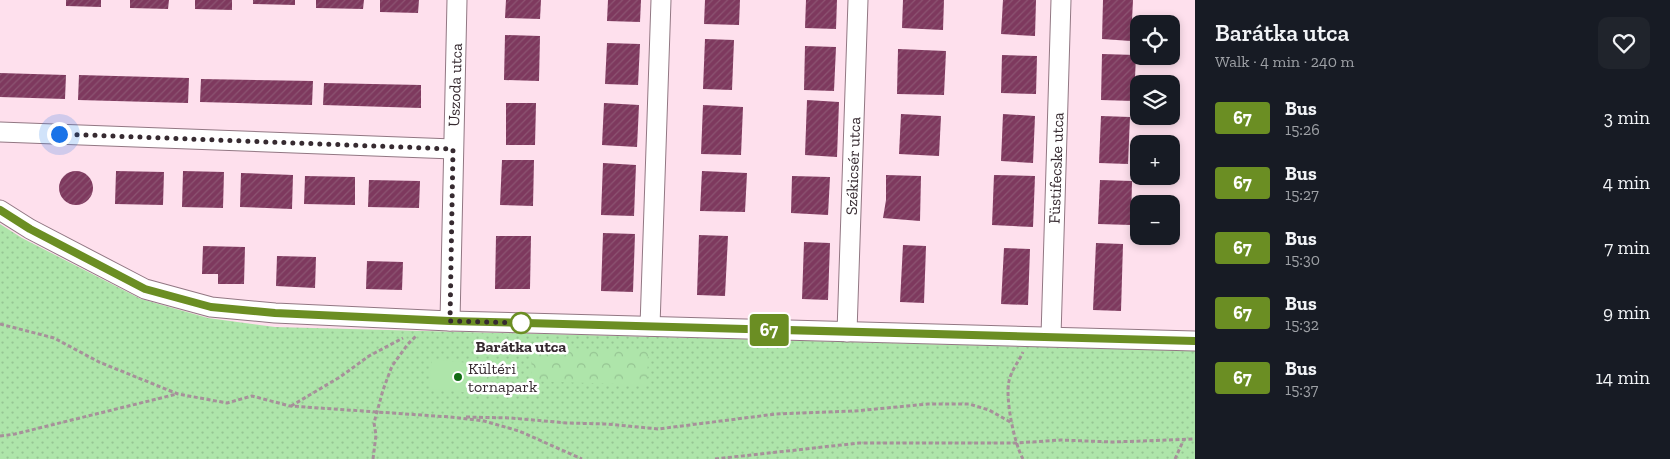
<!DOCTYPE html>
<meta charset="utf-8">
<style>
body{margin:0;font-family:"Zilla Slab",serif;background:#20242c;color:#f1f3f6;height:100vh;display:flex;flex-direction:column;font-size:19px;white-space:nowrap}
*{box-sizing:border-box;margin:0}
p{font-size:16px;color:#9ea1a6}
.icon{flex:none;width:28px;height:28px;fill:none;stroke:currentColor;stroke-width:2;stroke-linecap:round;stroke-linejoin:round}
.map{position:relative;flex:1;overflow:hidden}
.sheet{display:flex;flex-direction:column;background:#171b24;width:475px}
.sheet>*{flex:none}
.badge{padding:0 10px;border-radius:4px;font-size:18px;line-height:32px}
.tools{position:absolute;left:1130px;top:15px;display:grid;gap:10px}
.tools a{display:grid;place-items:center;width:50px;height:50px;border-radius:10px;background:#171b24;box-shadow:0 2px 8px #0003;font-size:25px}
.you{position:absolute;width:25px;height:25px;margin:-12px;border:4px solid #fff;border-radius:50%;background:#1a73e8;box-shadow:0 0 0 8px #1a73e833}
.map>.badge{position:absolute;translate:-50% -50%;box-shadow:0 0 0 2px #fff}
.round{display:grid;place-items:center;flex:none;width:52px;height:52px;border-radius:10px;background:#20242c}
.overview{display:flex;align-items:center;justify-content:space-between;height:85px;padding:0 20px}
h1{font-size:24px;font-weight:600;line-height:38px}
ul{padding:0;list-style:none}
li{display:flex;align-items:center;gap:15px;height:65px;padding:0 20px}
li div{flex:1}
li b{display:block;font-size:19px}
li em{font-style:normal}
li .badge{min-width:55px;font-weight:700;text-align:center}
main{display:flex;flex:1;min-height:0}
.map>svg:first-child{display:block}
.grass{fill:url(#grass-dots)}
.forest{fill:url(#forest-crowns)}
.pitch{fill:#aee5aa}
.building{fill:url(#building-hatch)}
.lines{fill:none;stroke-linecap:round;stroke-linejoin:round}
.minor-casing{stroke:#927783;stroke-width:21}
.path{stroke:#a7909a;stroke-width:3;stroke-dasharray:4 2.5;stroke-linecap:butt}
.minor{stroke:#fff;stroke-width:19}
.line-casing{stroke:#fff;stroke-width:11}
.line{stroke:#6b8e23;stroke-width:8}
.walk{stroke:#362a30;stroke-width:5;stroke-dasharray:0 9}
.stop-dot{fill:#fff;stroke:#6b8e23;stroke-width:2.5}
.poi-dot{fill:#136c15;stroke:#fff;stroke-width:2}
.labels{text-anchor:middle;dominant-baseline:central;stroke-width:5;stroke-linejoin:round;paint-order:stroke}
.street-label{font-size:16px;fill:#362a30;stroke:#fff}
.stop-label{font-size:16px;font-weight:bold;fill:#362a30;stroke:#fff}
.poi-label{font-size:16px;fill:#362a30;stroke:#fff;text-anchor:start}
</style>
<main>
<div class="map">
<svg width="1195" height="459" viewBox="0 0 1195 459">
<defs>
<pattern id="grass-dots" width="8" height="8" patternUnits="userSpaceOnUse" patternTransform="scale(1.25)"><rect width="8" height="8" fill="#aee5aa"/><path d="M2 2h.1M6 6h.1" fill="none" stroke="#96c593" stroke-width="1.8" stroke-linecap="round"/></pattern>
<pattern id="forest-crowns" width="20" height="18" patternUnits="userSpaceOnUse" patternTransform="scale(1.25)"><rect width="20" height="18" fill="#aee5aa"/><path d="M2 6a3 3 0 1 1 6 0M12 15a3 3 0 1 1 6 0" fill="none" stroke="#96c593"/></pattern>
<pattern id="building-hatch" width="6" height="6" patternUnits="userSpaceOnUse" patternTransform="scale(1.25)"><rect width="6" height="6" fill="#7e395e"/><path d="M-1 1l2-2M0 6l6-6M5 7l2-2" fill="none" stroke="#8c5472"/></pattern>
</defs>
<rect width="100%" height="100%" fill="#fee0ed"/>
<path class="grass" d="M 0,224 L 22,238 L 141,299 L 208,318 L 275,327 L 1195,351 L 1195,459 L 0,459 Z"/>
<path class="forest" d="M 532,347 L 648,351 L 647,385 L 531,381 Z"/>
<path class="pitch" d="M 432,359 L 488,365 L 485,394 L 429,389 Z"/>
<g class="building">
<path d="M 66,0 L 101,0 L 101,7 L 66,6 Z"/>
<path d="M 130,0 L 169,0 L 168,9 L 130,8 Z"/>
<path d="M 195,0 L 232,0 L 232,10 L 195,9 Z"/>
<path d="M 253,0 L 295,0 L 295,5 L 253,4 Z"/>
<path d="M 316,0 L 364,0 L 363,9 L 316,8 Z"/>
<path d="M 380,0 L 419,0 L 418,13 L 380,12 Z"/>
<path d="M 506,0 L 541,0 L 540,19 L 505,18 Z"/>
<path d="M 608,0 L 641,0 L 640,22 L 607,21 Z"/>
<path d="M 705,0 L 740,0 L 739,25 L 704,24 Z"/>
<path d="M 806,0 L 837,0 L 836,29 L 805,28 Z"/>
<path d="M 903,0 L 944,0 L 943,30 L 902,28 Z"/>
<path d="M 1003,0 L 1036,0 L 1035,36 L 1001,34 Z"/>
<path d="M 1103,0 L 1133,0 L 1131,41 L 1102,39 Z"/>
<path d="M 505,35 L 540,36 L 539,81 L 504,80 Z"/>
<path d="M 705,39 L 734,40 L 732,90 L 703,89 Z"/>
<path d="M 607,43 L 640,44 L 638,85 L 605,84 Z"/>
<path d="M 805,46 L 836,47 L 834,91 L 804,90 Z"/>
<path d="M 898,49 L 946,51 L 944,95 L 897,94 Z"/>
<path d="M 1102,54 L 1136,55 L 1134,101 L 1101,100 Z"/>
<path d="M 1002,55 L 1037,56 L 1036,94 L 1001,93 Z"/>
<path d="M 0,73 L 66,75 L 65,99 L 0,97 Z"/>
<path d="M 79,75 L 189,78 L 188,103 L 78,100 Z"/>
<path d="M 201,79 L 313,81 L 312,105 L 200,102 Z"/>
<path d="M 324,83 L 421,85 L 421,108 L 323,105 Z"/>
<path d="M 807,100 L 839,102 L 837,157 L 805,155 Z"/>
<path d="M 506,103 L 536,103 L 535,145 L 506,145 Z"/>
<path d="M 604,103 L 639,105 L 637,147 L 602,145 Z"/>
<path d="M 703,105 L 743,107 L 741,155 L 701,154 Z"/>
<path d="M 901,114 L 941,116 L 939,156 L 899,154 Z"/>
<path d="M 1003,114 L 1035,116 L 1033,163 L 1001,161 Z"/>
<path d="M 1101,116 L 1130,117 L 1128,164 L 1099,163 Z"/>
<path d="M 502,160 L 534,160 L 533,206 L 500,205 Z"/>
<path d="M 603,163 L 636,165 L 634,216 L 601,215 Z"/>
<path d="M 116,171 L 164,172 L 163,205 L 115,204 Z"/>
<path d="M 183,171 L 224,172 L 223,208 L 182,207 Z"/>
<path d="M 702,171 L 747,173 L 745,212 L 700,211 Z"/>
<circle cx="76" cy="188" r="17"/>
<path d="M 241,173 L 293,175 L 292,209 L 240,207 Z"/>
<path d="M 886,175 L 921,176 L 920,221 L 883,218 L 886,200 Z"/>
<path d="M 994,175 L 1035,176 L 1033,227 L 992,225 Z"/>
<path d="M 305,176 L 355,177 L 355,205 L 304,204 Z"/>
<path d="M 792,176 L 830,177 L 828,215 L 791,213 Z"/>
<path d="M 369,180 L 420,181 L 419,208 L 368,207 Z"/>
<path d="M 1100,180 L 1132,181 L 1131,225 L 1098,224 Z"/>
<path d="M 603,233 L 635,234 L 633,292 L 601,291 Z"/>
<path d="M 699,235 L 728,236 L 725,296 L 697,295 Z"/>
<path d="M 496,236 L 531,236 L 530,289 L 495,289 Z"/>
<path d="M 804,242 L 830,243 L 828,300 L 802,299 Z"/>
<path d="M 1096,243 L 1123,244 L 1121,311 L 1093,310 Z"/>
<path d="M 903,245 L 926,246 L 924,303 L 900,302 Z"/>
<path d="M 203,246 L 245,247 L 244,284 L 218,284 L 218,274 L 202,274 Z"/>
<path d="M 1004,248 L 1030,249 L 1028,305 L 1001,304 Z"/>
<path d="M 277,256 L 316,257 L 315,288 L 276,286 Z"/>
<path d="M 367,261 L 403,262 L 402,290 L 366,289 Z"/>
</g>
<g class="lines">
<g class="minor-casing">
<g id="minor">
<path d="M 0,132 L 453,149"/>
<path d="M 0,210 L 30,229 L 145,289 L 211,307 L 275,313 L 450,321 L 1195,341"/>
<path d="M 450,321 L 457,0"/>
<path d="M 650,326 L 661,0"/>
<path d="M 847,332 L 858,0"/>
<path d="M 1051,336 L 1061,0"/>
</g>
</g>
<g class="path">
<path d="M 0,324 L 54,338 L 99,362 L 178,394 L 227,403 L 252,396 L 290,406 L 450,417 L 484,421 L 519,431 L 582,459"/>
<path d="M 291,406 L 340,377 L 369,356 L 403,338"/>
<path d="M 466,417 L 511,418 L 567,423 L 607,424 L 658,429 L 776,414 L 855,411 L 928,404 L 969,404 L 989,410 L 1012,423"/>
<path d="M 0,436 L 15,434 L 177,394"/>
<path d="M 373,459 L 376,435 L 374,423 L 383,390 L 392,366 L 408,344 L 416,336"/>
<path d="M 715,459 L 859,443 L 1016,443 L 1061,440 L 1113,442 L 1195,439"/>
<path d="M 1023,459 C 1014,443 1005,398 1009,381 C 1011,371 1019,361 1023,352"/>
<path d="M 1175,459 L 1184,439"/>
</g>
<use href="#minor" class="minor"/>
</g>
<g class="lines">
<g class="line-casing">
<path id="line" d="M 0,210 L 30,229 L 145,289 L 211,307 L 275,313 L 450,321 L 1195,341"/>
</g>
<use href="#line" class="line"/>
<path class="walk" d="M 59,134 L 453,149 L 450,321 L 522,323 L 521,323"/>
</g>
<circle class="stop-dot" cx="521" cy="323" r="10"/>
<circle class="poi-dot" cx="458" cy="377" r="5"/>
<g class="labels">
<g class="street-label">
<text transform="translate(455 85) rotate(-88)">Uszoda utca</text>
<text transform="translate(853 166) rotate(-88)">Székicsér utca</text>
<text transform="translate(1056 168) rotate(-88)">Füstifecske utca</text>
</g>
<g class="stop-label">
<text x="521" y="346">Barátka utca</text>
</g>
<g class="poi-label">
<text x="468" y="368">Kültéri<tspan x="468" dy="18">tornapark</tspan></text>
</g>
</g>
</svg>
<div class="tools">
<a><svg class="icon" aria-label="locate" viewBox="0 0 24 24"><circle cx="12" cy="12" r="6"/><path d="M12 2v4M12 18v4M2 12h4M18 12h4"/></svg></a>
<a><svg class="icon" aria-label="layers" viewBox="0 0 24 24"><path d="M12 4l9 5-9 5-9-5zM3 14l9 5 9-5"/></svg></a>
<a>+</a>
<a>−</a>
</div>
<div class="you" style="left:59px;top:134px"></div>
<b class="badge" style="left:769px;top:330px;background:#6b8e23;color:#fff">67</b>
</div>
<section class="sheet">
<div class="overview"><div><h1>Barátka utca</h1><p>Walk · 4 min · 240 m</p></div><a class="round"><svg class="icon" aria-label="heart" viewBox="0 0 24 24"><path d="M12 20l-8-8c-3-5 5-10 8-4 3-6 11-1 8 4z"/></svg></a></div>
<ul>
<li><span class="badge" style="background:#6b8e23;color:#fff">67</span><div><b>Bus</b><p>15:26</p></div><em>3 min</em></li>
<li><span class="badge" style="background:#6b8e23;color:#fff">67</span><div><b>Bus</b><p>15:27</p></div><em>4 min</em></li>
<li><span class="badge" style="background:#6b8e23;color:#fff">67</span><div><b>Bus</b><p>15:30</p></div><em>7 min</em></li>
<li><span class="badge" style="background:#6b8e23;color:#fff">67</span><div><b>Bus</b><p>15:32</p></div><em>9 min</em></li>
<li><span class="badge" style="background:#6b8e23;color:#fff">67</span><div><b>Bus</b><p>15:37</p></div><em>14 min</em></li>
</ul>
</section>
</main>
